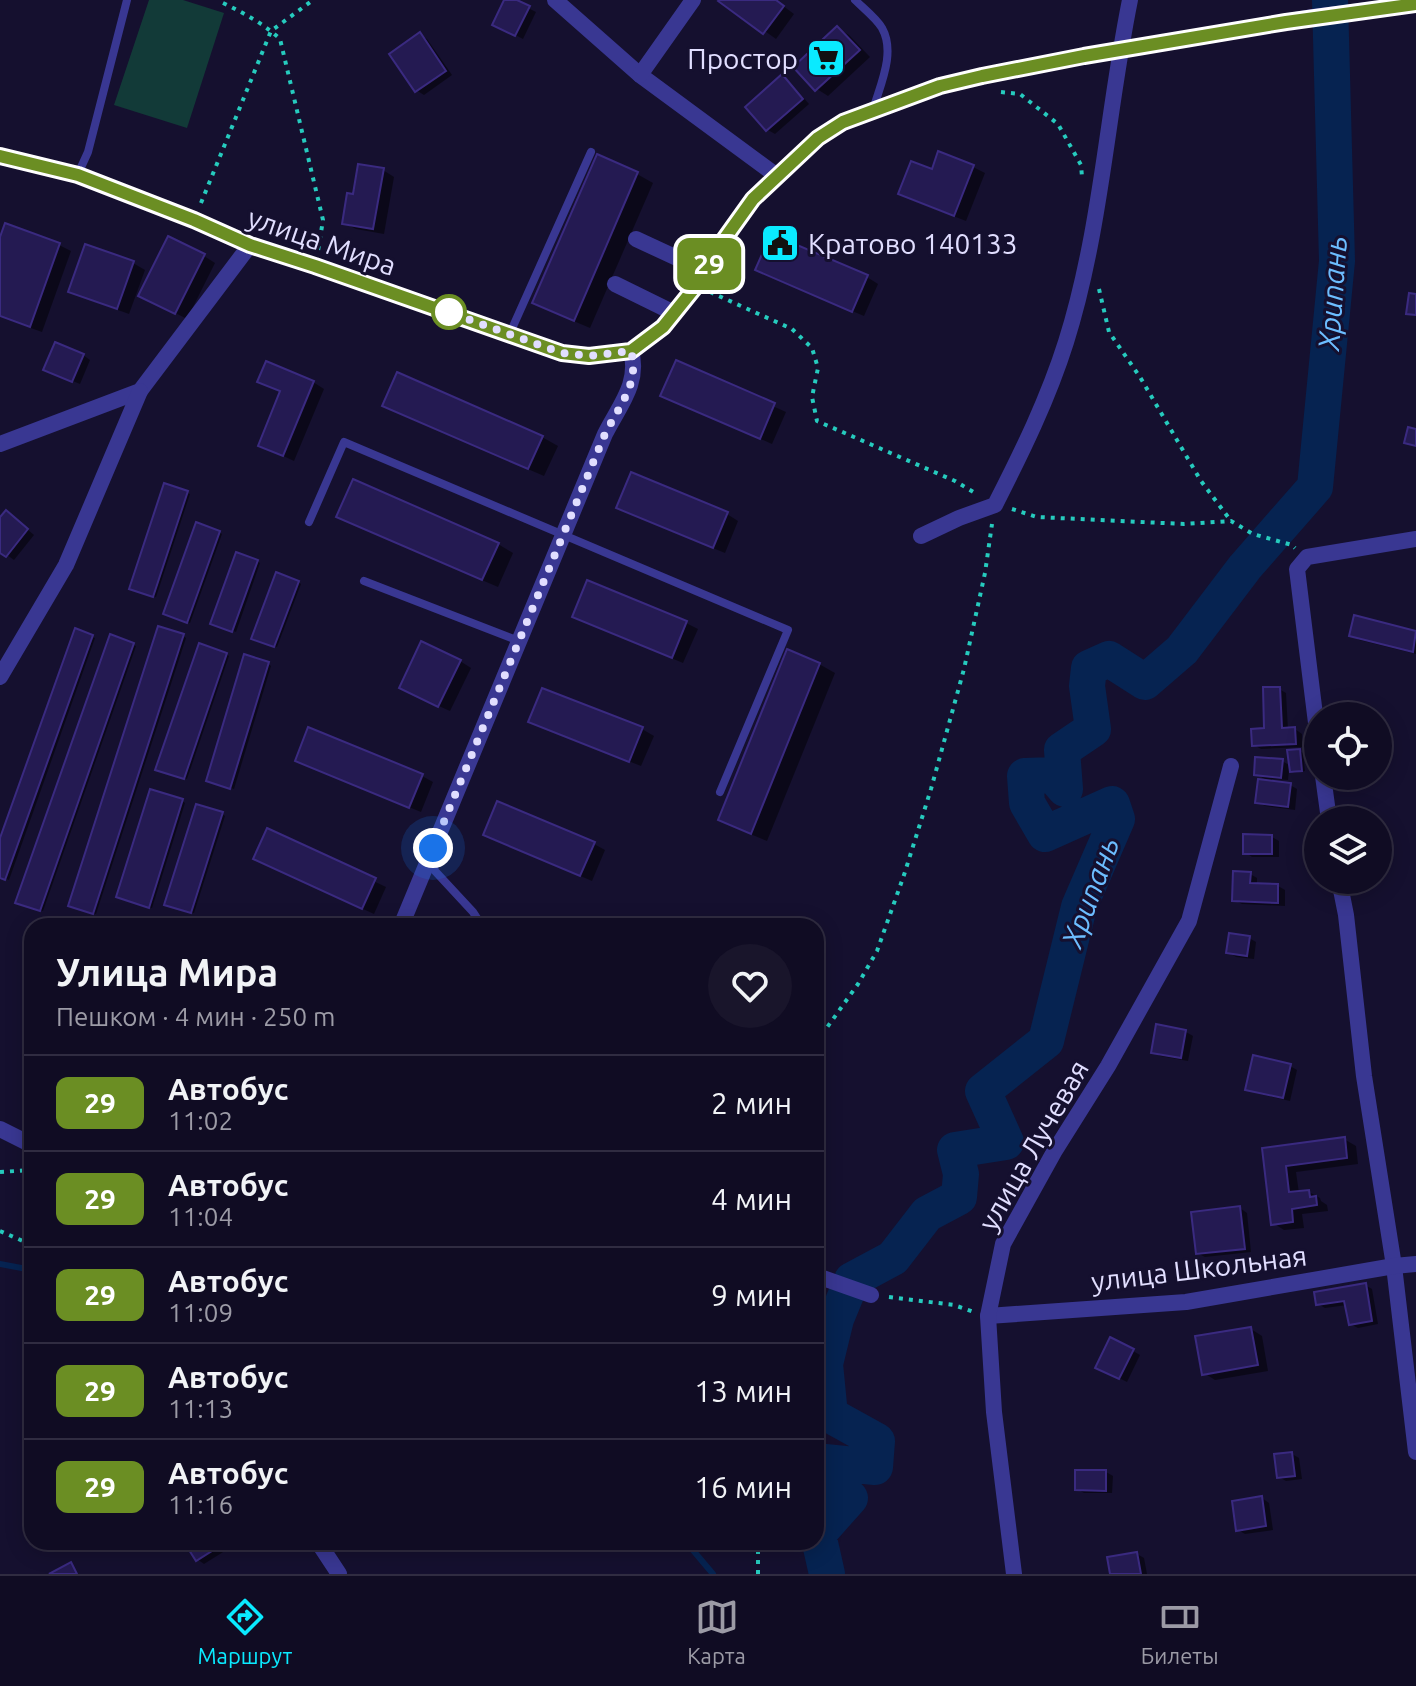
<!DOCTYPE html>
<html lang="ru">
<meta charset="utf-8">
<style>
body{margin:0;font-family:Ubuntu,sans-serif;background:#19152b;color:#f1f3f6;height:100vh;display:flex;flex-direction:column;font-size:30px;white-space:nowrap}
*{box-sizing:border-box;margin:0}
p{font-size:26px;color:#9c9ba6}
.icon{flex:none;width:44px;height:44px;fill:none;stroke:currentColor;stroke-width:2;stroke-linecap:round;stroke-linejoin:round}
.map{position:relative;flex:1;overflow:hidden}
.details{position:absolute;left:24px;top:918px;width:800px;height:632px;display:flex;flex-direction:column;background:#100c23;border-radius:24px;box-shadow:0 4px 20px #0003,0 0 0 2px #302c41}
.details>*{flex:none}
.badge{padding:0 16px;border-radius:12px;font-size:28px;line-height:52px}
.tools{position:absolute;left:1304px;top:702px;display:grid;gap:16px}
.tools a{display:grid;place-items:center;width:88px;height:88px;border-radius:50%;background:#100c23;box-shadow:0 4px 20px #0003,0 0 0 2px #302c41;font-size:40px}
.you{position:absolute;width:40px;height:40px;margin:-20px;border:6px solid #fff;border-radius:50%;background:#1a73e8;box-shadow:0 0 0 12px #1a73e833}
.map>.badge{position:absolute;translate:-50% -50%;box-shadow:0 0 0 4px #fff}
.round{display:grid;place-items:center;flex:none;width:84px;height:84px;border-radius:42px;background:#19152b}
.overview{display:flex;align-items:center;justify-content:space-between;height:136px;padding:0 32px}
h1{font-size:38px;font-weight:700;line-height:60px}
ul{padding:0;list-style:none}
li{display:flex;align-items:center;gap:24px;height:96px;padding:0 32px;border-top:2px solid #302c41}
li div{flex:1}
li b{display:block;font-size:30px}
li em{font-style:normal}
li .badge{min-width:88px;font-weight:700;text-align:center}
.tabs{display:flex;justify-content:space-around;align-items:center;height:112px;border-top:2px solid #302c41;background:#100c23;font-size:22px;color:#9c9ba6}
.tabs a{display:grid;justify-items:center;gap:4px}
.tabs .selected{color:#0aeaff}
.map>svg:first-child{display:block}
.green{fill:#123a38}
.shadow{fill:#0007}
.lines{fill:none;stroke-linecap:round;stroke-linejoin:round}
.stream{stroke:#062351;stroke-width:6}
.river{stroke:#062351;stroke-width:36}
.building{fill:#241a52;stroke:#3a2a80;stroke-width:2}
.path{stroke:#26cbbe;stroke-width:4;stroke-dasharray:4 6;stroke-linecap:butt}
.lane{stroke:#393792;stroke-width:8}
.street{stroke:#393792;stroke-width:16}
.line-casing{stroke:#fff;stroke-width:18}
.line{stroke:#6b8e23;stroke-width:12}
.walk{stroke:#e1deff;stroke-width:8;stroke-dasharray:0 14.4}
.stop-dot{fill:#fff;stroke:#6b8e23;stroke-width:4}
.labels{text-anchor:middle;dominant-baseline:central;stroke-width:6;stroke-linejoin:round;paint-order:stroke}
.poi-label{font-size:28px;fill:#e1deff;stroke:#15102f;text-anchor:end}
.street-label{font-size:28px;fill:#e1deff;stroke:#15102f}
.water-label{font-size:30px;font-style:italic;fill:#6cbdff;stroke:#15102f}
</style>
<div class="map">
<svg width="1416" height="1574" viewBox="0 0 1416 1574">
<rect width="100%" height="100%" fill="#15102f"/>
<path class="green" d="M 149,0 L 183,0 L 224,13 L 187,128 L 114,105 Z"/>
<g class="shadow">
<path d="M 507,0 L 512,0 L 536,12 L 523,39 L 502,28 Z"/>
<path d="M 721,0 L 775,0 L 794,14 L 776,39 Z"/>
<path d="M 837,28 L 849,35 L 870,57 L 828,96 L 817,89 Z"/>
<path d="M 420,35 L 427,39 L 452,75 L 424,95 L 416,90 Z"/>
<path d="M 782,76 L 789,81 L 809,104 L 775,134 L 768,130 L 747,107 Z"/>
<path d="M 598,157 L 637,174 L 653,183 L 590,328 L 550,311 L 535,302 Z"/>
<path d="M 973,167 L 985,173 L 966,221 L 912,200 L 900,193 Z"/>
<path d="M 383,170 L 394,177 L 384,234 L 356,229 L 344,223 L 354,196 Z"/>
<path d="M 0,242 L 59,245 L 71,251 L 42,332 L 0,317 Z"/>
<path d="M 86,246 L 133,263 L 145,270 L 129,314 L 82,297 L 70,291 Z"/>
<path d="M 204,256 L 215,263 L 187,319 L 152,301 Z"/>
<path d="M 769,276 L 867,277 L 878,284 L 864,316 Z"/>
<path d="M 83,355 L 90,360 L 80,384 L 53,373 Z"/>
<path d="M 677,363 L 786,412 L 772,444 L 674,401 Z"/>
<path d="M 313,382 L 324,389 L 294,461 L 260,445 L 282,392 L 271,387 Z"/>
<path d="M 400,414 L 542,437 L 558,446 L 544,476 Z"/>
<path d="M 187,493 L 190,494 L 156,597 L 134,590 Z"/>
<path d="M 619,507 L 727,514 L 738,521 L 725,553 L 630,514 Z"/>
<path d="M 7,512 L 34,535 L 14,560 L 0,550 L 0,520 Z"/>
<path d="M 354,525 L 498,544 L 513,553 L 498,587 Z"/>
<path d="M 219,532 L 222,534 L 190,623 L 168,615 Z"/>
<path d="M 257,561 L 260,563 L 236,632 L 215,624 Z"/>
<path d="M 298,582 L 301,584 L 277,647 L 256,640 Z"/>
<path d="M 1356,618 L 1416,633 L 1416,654 L 1359,640 L 1352,635 Z"/>
<path d="M 586,622 L 686,623 L 698,629 L 683,663 Z"/>
<path d="M 183,636 L 186,638 L 96,914 L 73,907 Z"/>
<path d="M 92,637 L 95,638 L 9,880 L 0,877 L 0,844 Z"/>
<path d="M 111,637 L 136,646 L 43,911 L 20,904 Z"/>
<path d="M 226,654 L 229,656 L 187,779 L 161,770 Z"/>
<path d="M 460,661 L 471,668 L 450,711 L 412,694 Z"/>
<path d="M 268,664 L 271,666 L 234,789 L 211,781 Z"/>
<path d="M 819,664 L 835,673 L 767,841 L 736,828 L 720,820 Z"/>
<path d="M 1279,689 L 1286,693 L 1288,730 L 1295,729 L 1302,734 L 1302,747 L 1261,749 L 1254,745 L 1266,730 Z"/>
<path d="M 543,690 L 642,729 L 654,736 L 641,766 L 542,727 Z"/>
<path d="M 1300,751 L 1303,753 L 1305,771 L 1294,773 L 1289,770 L 1288,780 L 1272,779 L 1272,783 L 1290,785 L 1297,789 L 1295,810 L 1265,806 L 1257,802 L 1270,782 L 1256,774 L 1282,761 L 1291,766 Z"/>
<path d="M 308,766 L 422,776 L 433,782 L 421,812 Z"/>
<path d="M 182,801 L 185,803 L 152,908 L 121,898 Z"/>
<path d="M 222,814 L 225,816 L 194,913 L 169,905 Z"/>
<path d="M 268,831 L 386,887 L 374,914 L 267,865 Z"/>
<path d="M 1272,837 L 1279,841 L 1279,857 L 1252,857 L 1245,852 Z"/>
<path d="M 497,840 L 594,844 L 605,850 L 592,881 Z"/>
<path d="M 1250,874 L 1257,878 L 1257,886 L 1278,886 L 1285,890 L 1285,906 L 1242,904 L 1234,900 Z"/>
<path d="M 1249,938 L 1256,942 L 1254,959 L 1236,957 L 1228,952 Z"/>
<path d="M 1186,1032 L 1193,1036 L 1188,1061 L 1160,1056 L 1153,1052 Z"/>
<path d="M 1290,1066 L 1297,1070 L 1290,1101 L 1255,1093 L 1247,1089 Z"/>
<path d="M 1344,1139 L 1356,1146 L 1358,1164 L 1296,1172 L 1299,1193 L 1309,1192 L 1320,1198 L 1321,1201 L 1327,1205 L 1328,1211 L 1302,1214 L 1304,1228 L 1284,1230 L 1273,1223 L 1264,1149 Z"/>
<path d="M 1240,1208 L 1247,1213 L 1251,1252 L 1205,1257 L 1197,1253 Z"/>
<path d="M 1365,1285 L 1372,1289 L 1378,1324 L 1358,1328 L 1350,1324 L 1347,1305 L 1325,1308 L 1318,1304 Z"/>
<path d="M 1251,1329 L 1262,1336 L 1268,1371 L 1215,1380 L 1204,1373 Z"/>
<path d="M 1133,1351 L 1140,1355 L 1127,1382 L 1105,1371 Z"/>
<path d="M 1292,1454 L 1299,1458 L 1302,1479 L 1286,1481 L 1279,1477 Z"/>
<path d="M 1106,1472 L 1113,1476 L 1112,1493 L 1084,1493 L 1077,1489 Z"/>
<path d="M 1262,1498 L 1269,1503 L 1273,1530 L 1245,1534 L 1238,1530 Z"/>
<path d="M 186,1542 L 239,1542 L 204,1564 L 197,1559 Z"/>
<path d="M 1137,1554 L 1144,1558 L 1147,1574 L 1112,1574 Z"/>
</g>
<g class="lines">
<g class="stream">
<path d="M 0,1264 L 32,1270"/>
<path d="M 686,1542 L 713,1574"/>
</g>
<path class="river" d="M 827,1574 L 818,1534 L 850,1498 L 819,1478 L 825,1462 L 875,1467 L 877,1441 L 830,1415 L 825,1364 L 836,1319 L 852,1280 L 893,1258 L 927,1214 L 959,1197 L 961,1174 L 955,1150 L 1006,1142 L 983,1091 L 1046,1041 L 1079,907 L 1117,819 L 1112,804 L 1045,834 L 1027,803 L 1025,776 L 1053,775 L 1065,789 L 1062,750 L 1093,729 L 1087,686 L 1089,668 L 1109,659 L 1145,682 L 1182,650 L 1245,567 L 1315,487 L 1337,261 L 1330,0"/>
</g>
<g class="building">
<path d="M 504,0 L 517,0 L 530,6 L 515,36 L 492,25 Z"/>
<path d="M 719,0 L 776,0 L 784,6 L 763,34 L 718,1 Z"/>
<path d="M 837,26 L 860,50 L 815,91 L 793,67 Z"/>
<path d="M 420,32 L 446,71 L 415,92 L 389,54 Z"/>
<path d="M 782,74 L 803,99 L 766,131 L 745,107 Z"/>
<path d="M 938,151 L 974,165 L 954,216 L 898,194 L 911,161 L 932,169 Z"/>
<path d="M 597,154 L 638,172 L 574,321 L 532,303 Z"/>
<path d="M 358,164 L 384,168 L 373,229 L 342,224 L 347,193 L 353,194 Z"/>
<path d="M 5,223 L 60,243 L 30,327 L 0,316 L 0,237 Z"/>
<path d="M 771,234 L 868,275 L 852,312 L 755,270 Z"/>
<path d="M 168,236 L 205,254 L 175,314 L 138,296 Z"/>
<path d="M 85,244 L 134,261 L 117,309 L 68,292 Z"/>
<path d="M 1409,293 L 1416,294 L 1416,315 L 1406,314 Z"/>
<path d="M 55,342 L 84,354 L 72,382 L 43,370 Z"/>
<path d="M 676,360 L 775,403 L 760,439 L 660,396 Z"/>
<path d="M 266,361 L 314,381 L 283,456 L 258,446 L 280,391 L 257,382 Z"/>
<path d="M 397,372 L 543,436 L 528,469 L 382,406 Z"/>
<path d="M 1408,427 L 1416,429 L 1416,446 L 1404,443 Z"/>
<path d="M 631,472 L 728,512 L 713,548 L 616,508 Z"/>
<path d="M 353,479 L 499,543 L 482,580 L 336,517 Z"/>
<path d="M 164,483 L 188,491 L 153,597 L 129,589 Z"/>
<path d="M 6,510 L 28,529 L 6,557 L 0,553 L 0,517 Z"/>
<path d="M 196,522 L 220,531 L 187,623 L 163,614 Z"/>
<path d="M 236,552 L 258,560 L 232,632 L 210,624 Z"/>
<path d="M 276,572 L 299,581 L 274,647 L 251,639 Z"/>
<path d="M 587,580 L 687,621 L 672,658 L 572,617 Z"/>
<path d="M 1354,615 L 1416,631 L 1413,652 L 1349,636 Z"/>
<path d="M 158,626 L 184,634 L 93,914 L 68,906 Z"/>
<path d="M 75,628 L 93,635 L 5,880 L 0,878 L 0,838 Z"/>
<path d="M 110,634 L 134,643 L 40,911 L 15,903 Z"/>
<path d="M 421,641 L 461,660 L 438,707 L 399,688 Z"/>
<path d="M 199,643 L 227,653 L 184,779 L 155,770 Z"/>
<path d="M 787,649 L 820,663 L 751,834 L 718,820 Z"/>
<path d="M 244,654 L 269,662 L 230,789 L 206,781 Z"/>
<path d="M 1263,687 L 1280,687 L 1282,728 L 1295,727 L 1296,744 L 1252,746 L 1251,729 L 1264,728 Z"/>
<path d="M 542,688 L 643,727 L 629,762 L 528,722 Z"/>
<path d="M 308,727 L 423,774 L 409,808 L 295,761 Z"/>
<path d="M 1300,749 L 1302,771 L 1290,772 L 1287,750 Z"/>
<path d="M 1255,757 L 1283,759 L 1281,778 L 1254,775 Z"/>
<path d="M 1258,779 L 1291,783 L 1288,807 L 1255,803 Z"/>
<path d="M 150,789 L 183,799 L 149,908 L 116,897 Z"/>
<path d="M 497,801 L 595,842 L 580,876 L 483,835 Z"/>
<path d="M 196,804 L 223,812 L 191,913 L 164,905 Z"/>
<path d="M 267,828 L 376,878 L 362,909 L 253,859 Z"/>
<path d="M 1243,834 L 1272,835 L 1272,854 L 1243,854 Z"/>
<path d="M 1233,871 L 1251,872 L 1250,883 L 1278,884 L 1278,903 L 1232,901 Z"/>
<path d="M 1229,933 L 1250,936 L 1247,956 L 1226,953 Z"/>
<path d="M 1156,1024 L 1186,1030 L 1181,1058 L 1151,1053 Z"/>
<path d="M 1253,1055 L 1291,1064 L 1283,1098 L 1245,1090 Z"/>
<path d="M 1345,1137 L 1347,1158 L 1286,1166 L 1289,1192 L 1309,1190 L 1310,1197 L 1316,1196 L 1317,1205 L 1292,1209 L 1293,1222 L 1271,1225 L 1262,1148 Z"/>
<path d="M 1240,1206 L 1245,1249 L 1196,1254 L 1191,1212 Z"/>
<path d="M 1366,1283 L 1372,1321 L 1349,1325 L 1344,1301 L 1316,1305 L 1314,1292 Z"/>
<path d="M 1251,1327 L 1258,1365 L 1202,1375 L 1195,1336 Z"/>
<path d="M 1110,1337 L 1134,1349 L 1119,1379 L 1095,1368 Z"/>
<path d="M 1292,1452 L 1295,1476 L 1277,1478 L 1274,1454 Z"/>
<path d="M 1075,1470 L 1106,1470 L 1106,1491 L 1075,1490 Z"/>
<path d="M 1262,1496 L 1266,1526 L 1236,1531 L 1232,1501 Z"/>
<path d="M 184,1542 L 226,1542 L 196,1561 Z"/>
<path d="M 1137,1552 L 1141,1574 L 1110,1574 L 1107,1557 Z"/>
<path d="M 71,1562 L 77,1574 L 49,1574 Z"/>
</g>
<g class="lines">
<g class="path">
<path d="M 223,3 C 244,13 264,24 280,39 L 323,220 L 318,251"/>
<path d="M 1001,92 L 1020,94 L 1058,124 L 1081,165 L 1082,177"/>
<path d="M 201,203 L 271,31 L 313,0"/>
<path d="M 1099,289 L 1109,332 L 1140,377 L 1201,481 L 1231,521"/>
<path d="M 710,292 L 792,329 L 812,348 L 818,368 L 812,397 L 817,421 L 955,481 L 975,493"/>
<path d="M 1012,509 L 1037,517 L 1184,524 L 1231,521 L 1253,534 L 1292,545 L 1295,548"/>
<path d="M 816,1043 L 858,984 L 877,951 L 904,875 L 931,789 L 964,669 L 985,573 L 992,524"/>
<path d="M 0,1172 L 32,1170"/>
<path d="M 0,1231 L 32,1245"/>
<path d="M 889,1297 L 954,1305 L 974,1312"/>
<path d="M 758,1574 L 758,1542"/>
</g>
<g class="lane">
<path d="M 855,0 C 863,8 876,18 882,28 C 896,53 880,85 873,110"/>
<path d="M 78,174 L 88,152 L 127,0"/>
<path d="M 510,333 L 591,152"/>
<path d="M 309,522 L 344,442 L 788,630 L 720,792"/>
<path d="M 364,581 L 519,641"/>
<path d="M 432,859 L 435,871 L 473,912 L 482,926"/>
</g>
<g class="street">
<path d="M 555,0 L 640,75 L 777,176"/>
<path d="M 640,75 L 693,0"/>
<path d="M 0,156 L 78,175 L 194,220 L 250,245 L 315,266 L 562,353 L 589,356 L 631,351 L 663,327 L 696,286 L 723,241 L 753,199 L 818,138 L 843,122 L 940,86 L 982,76 L 1084,56 L 1313,17 L 1416,4"/>
<path d="M 636,239 L 705,271"/>
<path d="M 615,284 L 674,313"/>
<path d="M 0,444 L 140,391 L 250,245"/>
<path d="M 921,536 L 959,518 L 995,505 C 1022,452 1048,399 1066,342 C 1101,231 1107,113 1130,0"/>
<path d="M 0,677 L 66,565 L 140,391"/>
<path d="M 1318,739 L 1297,569 L 1307,557 L 1416,539"/>
<path d="M 1323,776 L 1329,820"/>
<path d="M 1339,880 L 1346,915 L 1364,1076 L 1394,1266 L 1416,1452"/>
<path d="M 401,926 L 605,434 C 619,406 640,383 631,351"/>
<path d="M 0,1129 L 32,1145"/>
<path d="M 820,1277 L 871,1295"/>
<path d="M 988,1316 L 1186,1302 L 1394,1266 L 1416,1264"/>
<path d="M 318,1542 L 339,1574"/>
<path d="M 1014,1574 L 994,1412 L 988,1316 L 1003,1244 L 1054,1152 L 1108,1066 L 1189,921 L 1231,766"/>
</g>
</g>
<g class="lines">
<g class="line-casing">
<path id="line" d="M 0,156 L 78,175 L 194,220 L 250,245 L 315,266 L 562,353 L 589,356 L 631,351 L 663,327 L 696,286 L 723,241 L 753,199 L 818,138 L 843,122 L 940,86 L 982,76 L 1084,56 L 1286,22 L 1416,4"/>
</g>
<use href="#line" class="line"/>
<path class="walk" d="M 433,848 L 605,434 C 619,406 640,383 631,351 L 589,356 L 562,353 L 445,311 L 449,312"/>
</g>
<defs>
<g id="supermarket-square" transform="scale(2)"><rect x="-9" y="-9" width="18" height="18" rx="4" fill="#0aeaff" stroke="#15102f"/><path d="M-6-5.5h2.5l.6 2H6L4.5 2H-2.5L-4.4-4H-6ZM-1.5 3.2a1.3 1.3 0 1 0 .1 0ZM3 3.2a1.3 1.3 0 1 0 .1 0Z" fill="#111"/></g>
<g id="civic-square" transform="scale(2)"><rect x="-9" y="-9" width="18" height="18" rx="4" fill="#0aeaff" stroke="#15102f"/><path d="M-.6-6.5H3V-4.5H.6V-3L4-1V1h2V6H-6V1h2V-1L-.6-3ZM-1.2 2.5V6h2.4V2.5Z" fill="#111"/></g>
</defs>
<g fill-rule="evenodd">
<use href="#supermarket-square" x="826" y="58"/>
<use href="#civic-square" x="780" y="243"/>
</g>
<circle class="stop-dot" cx="449" cy="312" r="16"/>
<g class="labels">
<g class="poi-label">
<text x="798" y="58">Простор</text>
<text x="808" y="243" text-anchor="start">Кратово 140133</text>
</g>
<g class="street-label">
<text transform="translate(322 241) rotate(19)">улица Мира</text>
<text transform="translate(1033 1145) rotate(-60)">улица Лучевая</text>
<text transform="translate(1199 1268) rotate(-7)">улица Школьная</text>
</g>
<g class="water-label">
<text transform="translate(1332 293) rotate(-86)">Хрипань</text>
<text transform="translate(1090 892) rotate(-70)">Хрипань</text>
</g>
</g>
</svg>
<div class="tools">
<a><svg class="icon" aria-label="locate" viewBox="0 0 24 24"><circle cx="12" cy="12" r="6"/><path d="M12 2v4M12 18v4M2 12h4M18 12h4"/></svg></a>
<a><svg class="icon" aria-label="layers" viewBox="0 0 24 24"><path d="M12 4l9 5-9 5-9-5zM3 14l9 5 9-5"/></svg></a>
</div>
<div class="you" style="left:433px;top:848px"></div>
<b class="badge" style="left:709px;top:264px;background:#6b8e23;color:#fff">29</b>
<section class="details">
<div class="overview"><div><h1>Улица Мира</h1><p>Пешком · 4 мин · 250 m</p></div><a class="round"><svg class="icon" aria-label="heart" viewBox="0 0 24 24"><path d="M12 20l-8-8c-3-5 5-10 8-4 3-6 11-1 8 4z"/></svg></a></div>
<ul>
<li><span class="badge" style="background:#6b8e23;color:#fff">29</span><div><b>Автобус</b><p>11:02</p></div><em>2 мин</em></li>
<li><span class="badge" style="background:#6b8e23;color:#fff">29</span><div><b>Автобус</b><p>11:04</p></div><em>4 мин</em></li>
<li><span class="badge" style="background:#6b8e23;color:#fff">29</span><div><b>Автобус</b><p>11:09</p></div><em>9 мин</em></li>
<li><span class="badge" style="background:#6b8e23;color:#fff">29</span><div><b>Автобус</b><p>11:13</p></div><em>13 мин</em></li>
<li><span class="badge" style="background:#6b8e23;color:#fff">29</span><div><b>Автобус</b><p>11:16</p></div><em>16 мин</em></li>
</ul>
</section>
</div>
<nav class="tabs">
<a class="selected"><svg class="icon" aria-label="directions" viewBox="0 0 24 24"><path d="M12 3l9 9-9 9-9-9zM9 14v-3h6M13 9l2 2-2 2"/></svg>Маршрут</a>
<a><svg class="icon" aria-label="map" viewBox="0 0 24 24"><path d="M3 6l6-2 6 2 6-2v14l-6 2-6-2-6 2zM9 4v14M15 6v14"/></svg>Карта</a>
<a><svg class="icon" aria-label="tickets" viewBox="0 0 24 24"><path d="M3 7h18v10H3zM15 7v10"/></svg>Билеты</a>
</nav>
